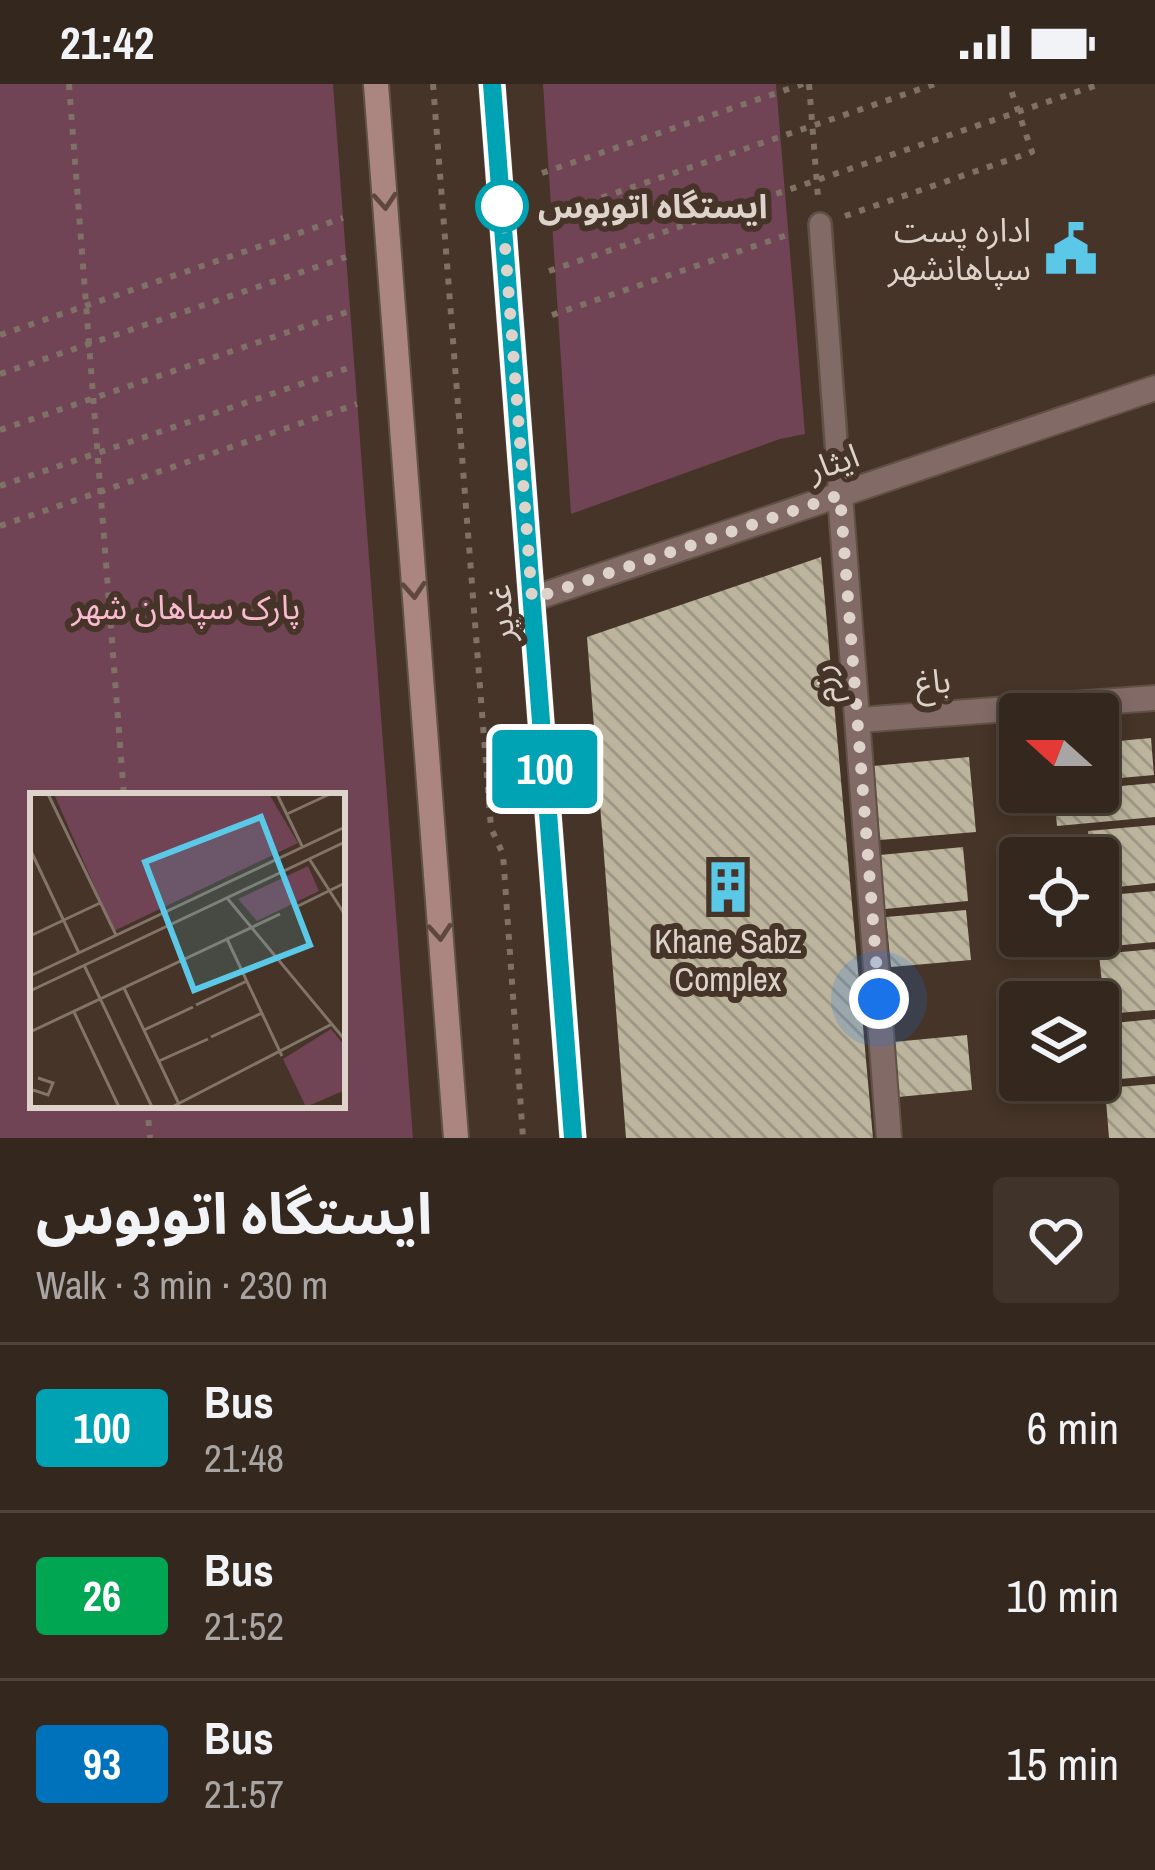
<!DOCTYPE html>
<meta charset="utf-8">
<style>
body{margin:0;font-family:"Archivo Narrow","Noto Sans Arabic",sans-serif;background:#3f332a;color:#f1f3f6;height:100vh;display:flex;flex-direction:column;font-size:45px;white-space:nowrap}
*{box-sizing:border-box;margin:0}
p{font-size:39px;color:#a9a5a4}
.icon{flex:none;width:66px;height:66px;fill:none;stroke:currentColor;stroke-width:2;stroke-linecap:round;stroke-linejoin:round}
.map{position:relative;height:1054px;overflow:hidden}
.side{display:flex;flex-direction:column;background:#34271d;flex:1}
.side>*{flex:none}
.badge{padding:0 24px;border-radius:9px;font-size:42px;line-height:78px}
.needle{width:78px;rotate:291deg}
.controls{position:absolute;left:999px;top:609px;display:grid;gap:24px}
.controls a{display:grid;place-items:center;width:120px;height:120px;border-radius:12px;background:#34271d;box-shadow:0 6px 18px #0003,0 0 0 3px #4e443b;font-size:60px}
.you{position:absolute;width:60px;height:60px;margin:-30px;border:9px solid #fff;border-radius:50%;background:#1a73e8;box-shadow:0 0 0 18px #1a73e833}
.map>.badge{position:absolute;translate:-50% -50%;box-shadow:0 0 0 6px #fff}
.round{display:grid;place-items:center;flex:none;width:126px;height:126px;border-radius:12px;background:#3f332a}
.headline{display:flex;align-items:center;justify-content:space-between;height:204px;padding:0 36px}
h1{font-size:57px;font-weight:700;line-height:90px}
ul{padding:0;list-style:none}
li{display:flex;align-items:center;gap:36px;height:168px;padding:0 36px;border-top:3px solid #4e443b}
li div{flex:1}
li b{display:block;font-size:45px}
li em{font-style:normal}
li .badge{min-width:132px;font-weight:700;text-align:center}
.status{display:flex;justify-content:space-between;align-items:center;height:84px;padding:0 60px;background:#34271d;direction:ltr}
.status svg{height:33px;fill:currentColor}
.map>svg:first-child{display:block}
.park{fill:#704355;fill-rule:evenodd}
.building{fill:url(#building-back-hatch)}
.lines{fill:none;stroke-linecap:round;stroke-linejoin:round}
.service-casing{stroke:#605145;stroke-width:26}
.minor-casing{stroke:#605145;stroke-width:28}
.tertiary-casing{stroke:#605145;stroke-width:28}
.secondary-casing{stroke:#605145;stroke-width:28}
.path{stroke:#7f7165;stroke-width:6;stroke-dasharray:6 9;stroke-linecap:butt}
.service{stroke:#826a67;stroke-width:21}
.minor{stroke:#826a67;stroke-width:24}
.tertiary{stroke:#826a67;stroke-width:24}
.secondary{stroke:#ab8681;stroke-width:24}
.oneway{stroke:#5e483e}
.line-casing{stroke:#fff;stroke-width:27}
.line{stroke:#00a3b4;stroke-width:18}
.walk{stroke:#ddd3cb;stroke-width:12;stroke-dasharray:0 21.6}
.stop-dot{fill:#fff;stroke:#00a3b4;stroke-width:6}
.labels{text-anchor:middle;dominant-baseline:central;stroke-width:12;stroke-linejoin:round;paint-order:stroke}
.stop-label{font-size:33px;font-weight:bold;fill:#ddd3cb;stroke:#453427;text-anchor:start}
.poi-label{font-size:33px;fill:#ddd3cb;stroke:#453427;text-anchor:end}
.street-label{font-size:33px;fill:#ddd3cb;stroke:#453427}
.park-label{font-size:33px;fill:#f9bad2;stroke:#453427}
.inset-road{fill:none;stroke:#827469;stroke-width:3}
.view{fill:#5ac8e6;fill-opacity:0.15;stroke:#5ac8e6;stroke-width:6}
.inset-edge{fill:none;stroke:#ddd3cb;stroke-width:6}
</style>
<div class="status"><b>21:42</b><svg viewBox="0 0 49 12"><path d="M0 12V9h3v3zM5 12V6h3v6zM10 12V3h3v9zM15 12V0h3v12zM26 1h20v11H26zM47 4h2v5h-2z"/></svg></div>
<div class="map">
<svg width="1155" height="1054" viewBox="0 0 1155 1054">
<defs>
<pattern id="building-back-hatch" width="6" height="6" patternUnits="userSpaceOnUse" patternTransform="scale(3)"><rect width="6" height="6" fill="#bcb49d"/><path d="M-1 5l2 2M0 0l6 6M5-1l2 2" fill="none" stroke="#9e9785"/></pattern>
</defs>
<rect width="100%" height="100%" fill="#453427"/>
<g class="park">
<path d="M 0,0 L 333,0 L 413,1054 L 0,1054 ZM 33,712 L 342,712 L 342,1021 L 33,1021 Z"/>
<path d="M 543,0 L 776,0 L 805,350 L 780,355 L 571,430 Z"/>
</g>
<g class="building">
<path d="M 821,473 L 873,1054 L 626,1054 L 587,553 Z"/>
<path d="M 1151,654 L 1154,691 L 1098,696 L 1098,659 Z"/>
<path d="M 969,673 L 976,748 L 880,756 L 873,682 Z"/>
<path d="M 1155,699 L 1155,733 L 1057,742 L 1054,708 L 1098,708 L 1098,704 Z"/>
<path d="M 1155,741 L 1155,799 L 1098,805 L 1098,774 L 1091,774 L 1088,747 Z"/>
<path d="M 963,763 L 968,817 L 885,825 L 880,771 Z"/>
<path d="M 1155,807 L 1155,858 L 1102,863 L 1098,812 Z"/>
<path d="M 966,826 L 971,876 L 891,883 L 886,833 Z"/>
<path d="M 1155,865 L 1155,926 L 1105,930 L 1099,870 Z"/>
<path d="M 1155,935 L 1155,992 L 1108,996 L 1103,940 Z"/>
<path d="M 967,951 L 972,1006 L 898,1013 L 893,958 Z"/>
<path d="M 1155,1000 L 1155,1054 L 1109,1054 L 1105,1004 Z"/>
</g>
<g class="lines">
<g class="service-casing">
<path id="service" d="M 820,140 L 840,411"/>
</g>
<g class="minor-casing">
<g id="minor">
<path d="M 840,411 L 889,1054"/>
<path d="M 859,636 L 1155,614"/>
</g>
</g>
<g class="tertiary-casing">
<path id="tertiary" d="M 532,515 L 1155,304"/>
</g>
<g class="secondary-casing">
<g id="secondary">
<path d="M 376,0 L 456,1054"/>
<path d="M 492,0 L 573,1054"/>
</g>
</g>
<g class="path">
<path d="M 69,0 L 124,712"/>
<path d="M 433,0 L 491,744 L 503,770 L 523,1054"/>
<path d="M 809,0 L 818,113"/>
<path d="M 542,89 L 803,0"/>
<path d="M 845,132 L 1032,68 L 1009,0"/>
<path d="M 545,133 L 935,0"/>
<path d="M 549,187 L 1100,0"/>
<path d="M 552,231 L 793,149"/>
<path d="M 0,251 L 343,134"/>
<path d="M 0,290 L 346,173"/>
<path d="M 0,346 L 350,227"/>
<path d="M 0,402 L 354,282"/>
<path d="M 0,442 L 357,320"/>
<path d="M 147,1021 L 150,1054"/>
</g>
<use href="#service" class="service"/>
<use href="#minor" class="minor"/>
<use href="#tertiary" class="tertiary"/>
<use href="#secondary" class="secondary"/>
</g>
<defs><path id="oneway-chevron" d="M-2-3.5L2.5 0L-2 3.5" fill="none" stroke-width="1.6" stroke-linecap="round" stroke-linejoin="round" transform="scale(3)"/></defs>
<g class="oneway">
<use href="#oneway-chevron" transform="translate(385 117) rotate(86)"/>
<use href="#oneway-chevron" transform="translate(414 506) rotate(86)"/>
<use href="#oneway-chevron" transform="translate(440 848) rotate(86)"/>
</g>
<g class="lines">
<g class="line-casing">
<path id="line" d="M 492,0 L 573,1054"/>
</g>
<use href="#line" class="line"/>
<path class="walk" d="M 502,122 L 532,515 L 840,411 L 879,915"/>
</g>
<defs>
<g id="civic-bare" transform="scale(4.14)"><path d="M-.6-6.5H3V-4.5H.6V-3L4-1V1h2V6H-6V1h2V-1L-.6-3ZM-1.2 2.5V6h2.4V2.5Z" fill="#5ac8e6" stroke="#453427" stroke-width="2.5" paint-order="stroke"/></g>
<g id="building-bare" transform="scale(4.14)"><path d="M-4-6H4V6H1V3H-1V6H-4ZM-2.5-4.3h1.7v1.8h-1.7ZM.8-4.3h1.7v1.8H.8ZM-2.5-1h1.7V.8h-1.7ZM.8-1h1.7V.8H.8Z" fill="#5ac8e6" stroke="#453427" stroke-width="2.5" paint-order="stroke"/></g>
</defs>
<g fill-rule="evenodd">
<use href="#civic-bare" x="1071" y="165"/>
<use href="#building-bare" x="728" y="803"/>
</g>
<circle class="stop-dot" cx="502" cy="122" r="24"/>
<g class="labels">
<g class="stop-label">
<text x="538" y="122">ایستگاه اتوبوس</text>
</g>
<g class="poi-label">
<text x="1031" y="146">اداره پست<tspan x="1031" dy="38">سپاهانشهر</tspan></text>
<text x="728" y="857" text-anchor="middle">Khane Sabz<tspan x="728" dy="38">Complex</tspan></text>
</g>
<g class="street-label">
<text transform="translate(833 378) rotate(-19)">ایثار</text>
<text transform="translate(500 529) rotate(-94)">غدیر</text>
<text transform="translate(933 597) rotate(-4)">باغ</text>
<text transform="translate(823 600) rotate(-95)">رزم</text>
</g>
<g class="park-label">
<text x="186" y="523">پارک سپاهان شهر</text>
</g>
</g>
<g transform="translate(30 709)">
<rect width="315" height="315" fill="#453427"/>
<path d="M 24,1 L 239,1 L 268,50 L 84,138 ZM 278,73 L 289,98 L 227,128 L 208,106 ZM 301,236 L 315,253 L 315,297 L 276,314 L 253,266 Z" fill="#704355"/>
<path class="inset-road" d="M 18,1 L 86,142M 247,1 L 272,53M 257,21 L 300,1M 0,56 L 49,160M 280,67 L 315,122M 197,105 L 315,247M 266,114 L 315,90M 0,143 L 70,110M 197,146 L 252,263M 54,172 L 122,314M 0,183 L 315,34M 94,195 L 149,311M 0,198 L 315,49M 166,212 L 217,188M 44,219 L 89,314M 114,237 L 163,214M 0,239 L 250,121M 181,244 L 232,220M 129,268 L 178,246M 3,297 L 18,302 L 23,290 L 8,285M 142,314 L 302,231"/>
<path class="view" d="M 231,24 L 280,152 L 164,197 L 115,69 Z"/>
<rect width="315" height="315" class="inset-edge"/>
</g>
</svg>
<div class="controls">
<a><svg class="needle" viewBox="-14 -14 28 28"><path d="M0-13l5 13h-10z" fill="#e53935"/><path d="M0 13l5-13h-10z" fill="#a9a5a4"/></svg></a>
<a><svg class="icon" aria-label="locate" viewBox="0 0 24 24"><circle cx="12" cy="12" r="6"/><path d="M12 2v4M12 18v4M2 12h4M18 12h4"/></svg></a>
<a><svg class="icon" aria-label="layers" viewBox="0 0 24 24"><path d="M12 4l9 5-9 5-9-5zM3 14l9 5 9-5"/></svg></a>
</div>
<div class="you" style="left:879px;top:915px"></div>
<b class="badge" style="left:545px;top:685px;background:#00a3b4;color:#fff">100</b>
</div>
<section class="side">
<div class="headline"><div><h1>ایستگاه اتوبوس</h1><p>Walk · 3 min · 230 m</p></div><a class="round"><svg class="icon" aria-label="heart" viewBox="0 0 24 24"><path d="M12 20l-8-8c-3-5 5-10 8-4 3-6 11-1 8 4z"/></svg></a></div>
<ul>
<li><span class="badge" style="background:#00a3b4;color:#fff">100</span><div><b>Bus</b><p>21:48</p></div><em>6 min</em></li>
<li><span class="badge" style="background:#00a651;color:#fff">26</span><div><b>Bus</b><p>21:52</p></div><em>10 min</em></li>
<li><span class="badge" style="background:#0072bc;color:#fff">93</span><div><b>Bus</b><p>21:57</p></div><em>15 min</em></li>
</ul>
</section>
